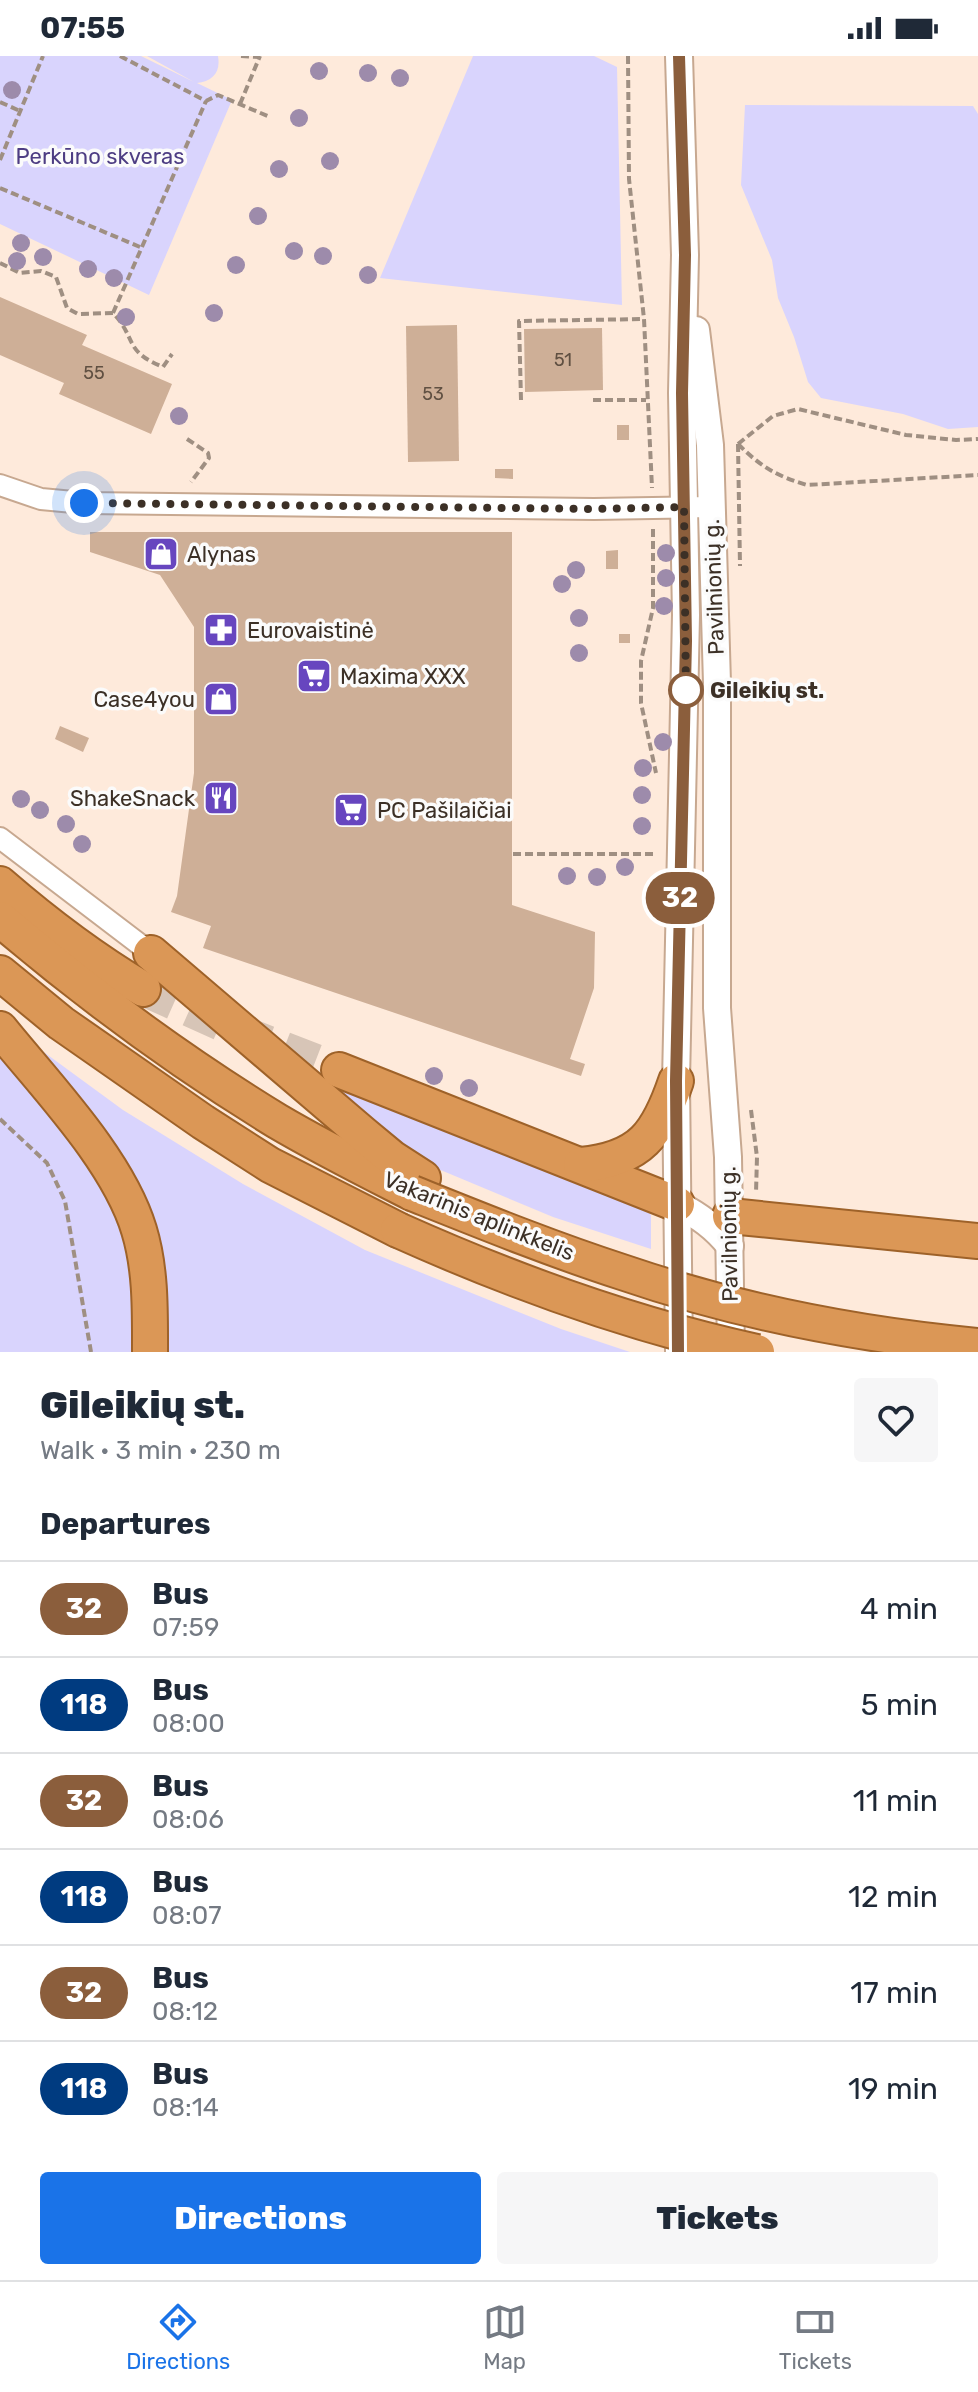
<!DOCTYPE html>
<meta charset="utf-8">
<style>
body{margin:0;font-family:Rubik,sans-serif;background:#f6f6f7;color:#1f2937;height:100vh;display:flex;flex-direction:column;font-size:30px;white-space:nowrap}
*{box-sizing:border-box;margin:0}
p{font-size:26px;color:#747a83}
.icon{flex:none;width:44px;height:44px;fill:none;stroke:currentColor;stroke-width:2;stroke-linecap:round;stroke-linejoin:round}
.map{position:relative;height:1296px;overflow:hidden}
.panel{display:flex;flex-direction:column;background:#fff;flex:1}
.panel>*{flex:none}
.badge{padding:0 16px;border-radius:26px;font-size:28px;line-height:52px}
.you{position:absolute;width:40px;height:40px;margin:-20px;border:6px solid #fff;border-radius:50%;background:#1a73e8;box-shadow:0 0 0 12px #1a73e833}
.map>.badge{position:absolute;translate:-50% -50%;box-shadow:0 0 0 4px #fff}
h2{padding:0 40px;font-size:30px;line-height:72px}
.round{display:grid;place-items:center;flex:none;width:84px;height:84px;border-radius:8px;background:#f6f6f7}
.headline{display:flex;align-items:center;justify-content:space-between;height:136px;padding:0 40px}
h1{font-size:38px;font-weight:800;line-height:60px}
.button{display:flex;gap:16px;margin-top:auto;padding:16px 40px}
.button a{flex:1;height:92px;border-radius:8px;background:#1a73e8;color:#fff;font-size:32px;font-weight:800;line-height:92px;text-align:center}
.button a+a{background:#f6f6f7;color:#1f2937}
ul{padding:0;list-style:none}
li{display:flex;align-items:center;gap:24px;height:96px;padding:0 40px;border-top:2px solid #e0e1e3}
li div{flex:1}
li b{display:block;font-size:30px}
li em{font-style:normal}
li .badge{min-width:88px;font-weight:700;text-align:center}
.status{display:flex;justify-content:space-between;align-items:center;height:56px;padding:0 40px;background:#fff;direction:ltr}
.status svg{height:22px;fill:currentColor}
.tabs{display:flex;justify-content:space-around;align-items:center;height:112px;border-top:2px solid #e0e1e3;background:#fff;font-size:22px;color:#747a83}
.tabs a{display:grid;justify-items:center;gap:4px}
.tabs .active{color:#1a73e8}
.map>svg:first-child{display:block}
.green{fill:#d9d4fd}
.building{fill:#ceaf97}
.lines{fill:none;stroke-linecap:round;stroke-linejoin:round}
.trunk-tunnel{stroke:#d7c5b7;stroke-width:34;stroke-dasharray:34 17;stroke-linecap:butt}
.minor-casing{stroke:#c7a890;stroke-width:24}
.tertiary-casing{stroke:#c7a890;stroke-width:30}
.trunk-casing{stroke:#9e6229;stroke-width:38}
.path{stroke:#9f8f82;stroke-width:4;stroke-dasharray:8 4;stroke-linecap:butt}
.minor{stroke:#fff;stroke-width:20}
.tertiary{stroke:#fff;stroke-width:26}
.trunk{stroke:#db9756;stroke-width:34}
.trunk-bridge-casing{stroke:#9e6229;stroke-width:38;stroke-linecap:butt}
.trunk-bridge{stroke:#db9756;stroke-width:34}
.tree{fill:#9d8bab}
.line-casing{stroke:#fff;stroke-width:18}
.line{stroke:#8b5e3c;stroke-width:12}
.walk{stroke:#3c3026;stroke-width:8;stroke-dasharray:0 14.4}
.stop-dot{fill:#fff;stroke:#8b5e3c;stroke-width:4}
.labels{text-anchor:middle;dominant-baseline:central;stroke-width:7;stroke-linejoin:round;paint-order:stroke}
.number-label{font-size:18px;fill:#605042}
.park-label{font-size:22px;fill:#4d3d83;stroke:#fbfbfb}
.poi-label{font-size:22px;fill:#3c3026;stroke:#fbfbfb;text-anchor:start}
.street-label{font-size:22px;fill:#3c3026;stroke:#fbfbfb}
.stop-label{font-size:22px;font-weight:bold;fill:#3c3026;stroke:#fbfbfb;text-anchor:start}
</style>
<div class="status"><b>07:55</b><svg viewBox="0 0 49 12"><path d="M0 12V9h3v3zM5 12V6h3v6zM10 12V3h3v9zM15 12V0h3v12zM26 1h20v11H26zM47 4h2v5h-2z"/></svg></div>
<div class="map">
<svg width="978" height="1296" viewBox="0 0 978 1296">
<rect width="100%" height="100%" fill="#feeadb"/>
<g class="green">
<path d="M 0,0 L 141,0 L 194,26 L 147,0 L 218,0 C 221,17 212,25 197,27 L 232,44 L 149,239 L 0,168 Z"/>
<path d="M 473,0 L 594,0 L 617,11 L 622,249 L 380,222 Z"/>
<path d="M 745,49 L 973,50 L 978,58 L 978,371 L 948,373 L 903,358 L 821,342 L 808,326 L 794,281 L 778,242 L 772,204 L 741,129 Z"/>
<path d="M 0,964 L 123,1054 L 243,1128 L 365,1194 L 561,1273 L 630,1296 L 0,1296 Z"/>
<path d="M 334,1031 L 640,1146 L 651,1159 L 651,1193 L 553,1161 L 431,1110 Z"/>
</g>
<g class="building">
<path d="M 0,241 L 87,279 L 82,289 L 172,328 L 151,378 L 59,338 L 64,327 L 0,299 Z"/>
<path d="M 457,269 L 459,405 L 408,406 L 406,270 Z"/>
<path d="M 602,272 L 603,334 L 525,336 L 524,273 Z"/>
<rect x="617" y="369" width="12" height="15"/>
<path d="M 495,413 L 513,413 L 513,423 L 495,422 Z"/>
<path d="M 90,476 L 512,476 L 512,849 L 595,876 L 594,932 L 570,1003 L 585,1008 L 581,1020 L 203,892 L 211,870 L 171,856 L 177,840 L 194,717 L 194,571 L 160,519 L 90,496 Z"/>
<path d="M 618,494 L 618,513 L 606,513 L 606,495 Z"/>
<rect x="619" y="578" width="11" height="9"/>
<path d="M 60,670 L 89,682 L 83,696 L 55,683 Z"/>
</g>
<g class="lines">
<path class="trunk-tunnel" d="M 143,933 L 228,971 L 339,1014"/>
<g class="minor-casing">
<g id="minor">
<path d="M 0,429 L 41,443 L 84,447 L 594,453 L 712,451"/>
<path d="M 0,782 L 151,897"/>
</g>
</g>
<g class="tertiary-casing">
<g id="tertiary">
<path d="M 696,274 L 710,389 L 717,627 L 717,952 L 728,1101 L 731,1296"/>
<path d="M 677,1148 C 699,1160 715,1171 730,1190"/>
<path d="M 679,1296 L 676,1025 L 686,559 L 682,337 L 685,199 L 679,0"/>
</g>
</g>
<g class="trunk-casing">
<g id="trunk">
<path d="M 0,828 C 45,867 91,902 143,933"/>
<path d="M 0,863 C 87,937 179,1005 277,1065 C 321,1091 367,1114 412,1137"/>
<path d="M 151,897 L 363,1078 L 392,1102 L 423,1122"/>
<path d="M 0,917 L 61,967 L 203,1066 L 270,1109 L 398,1174"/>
<path d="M 0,973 C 46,1030 118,1104 139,1174 C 151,1213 150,1256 150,1296"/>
<path d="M 339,1014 L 677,1148"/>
<path d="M 581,1109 C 641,1103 658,1078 676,1025"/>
<path d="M 730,1160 L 978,1185"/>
</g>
</g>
<g class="path">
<path d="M 120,0 L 206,45 L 218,39 L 270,61"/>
<path d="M 241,0 L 260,1"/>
<path d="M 628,0 L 629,123 L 644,263 L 652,432"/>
<path d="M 0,46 L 20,55"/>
<path d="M 240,48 L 260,0"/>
<path d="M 0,104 L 43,0"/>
<path d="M 0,132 L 140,191"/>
<path d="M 0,207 L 20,217 L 41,215 L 56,221 L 67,252 L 78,258 L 113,257 C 137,282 123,295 163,311 L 172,298"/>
<path d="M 113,257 L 206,45"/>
<path d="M 521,344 L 519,265 L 644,263"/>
<path d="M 593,344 L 646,344"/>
<path d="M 187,383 L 208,397 L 209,402 L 191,426"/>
<path d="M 738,388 L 740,510"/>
<path d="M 738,388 L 773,360 L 798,353 L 906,379 L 956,384 L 978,383"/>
<path d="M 738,388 C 760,410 776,420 807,429 L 978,419"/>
<path d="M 653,473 L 653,552 L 641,605 L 641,647 L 656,717"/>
<path d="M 513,798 L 655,798"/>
<path d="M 751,1054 L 757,1101 L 756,1137"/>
<path d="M 0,1063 L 47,1107 L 65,1145 L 91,1296"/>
</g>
<use href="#minor" class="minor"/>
<use href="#tertiary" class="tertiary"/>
<use href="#trunk" class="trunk"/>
<g class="trunk-bridge-casing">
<g id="trunk-bridge">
<path d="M 412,1137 C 482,1165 551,1193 622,1216 C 736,1255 858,1279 978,1290"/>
<path d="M 398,1174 C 514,1226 632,1269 757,1296"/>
</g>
</g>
<use href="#trunk-bridge" class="trunk-bridge"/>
</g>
<g class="tree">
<circle cx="319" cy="15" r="9"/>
<circle cx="368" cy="17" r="9"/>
<circle cx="400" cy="22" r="9"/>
<circle cx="12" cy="34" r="9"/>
<circle cx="299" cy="62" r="9"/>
<circle cx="330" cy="105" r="9"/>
<circle cx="279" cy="113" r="9"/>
<circle cx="258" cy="160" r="9"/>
<circle cx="21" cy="187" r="9"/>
<circle cx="294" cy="195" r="9"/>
<circle cx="323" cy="200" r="9"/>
<circle cx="43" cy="201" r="9"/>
<circle cx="17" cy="205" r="9"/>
<circle cx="236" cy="209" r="9"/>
<circle cx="88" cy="213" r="9"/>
<circle cx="368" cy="219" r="9"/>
<circle cx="114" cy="222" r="9"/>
<circle cx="214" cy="257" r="9"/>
<circle cx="126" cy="261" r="9"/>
<circle cx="179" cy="360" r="9"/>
<circle cx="666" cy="497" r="9"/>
<circle cx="576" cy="514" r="9"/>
<circle cx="666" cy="522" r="9"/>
<circle cx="562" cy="528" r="9"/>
<circle cx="664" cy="550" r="9"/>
<circle cx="579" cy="562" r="9"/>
<circle cx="579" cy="597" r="9"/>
<circle cx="663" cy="686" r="9"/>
<circle cx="643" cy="712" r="9"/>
<circle cx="642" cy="739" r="9"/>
<circle cx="21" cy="743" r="9"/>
<circle cx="40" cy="754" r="9"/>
<circle cx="66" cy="768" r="9"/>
<circle cx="642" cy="770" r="9"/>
<circle cx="82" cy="788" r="9"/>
<circle cx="625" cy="811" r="9"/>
<circle cx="567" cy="820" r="9"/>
<circle cx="597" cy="821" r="9"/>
<circle cx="434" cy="1020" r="9"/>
<circle cx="469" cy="1032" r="9"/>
</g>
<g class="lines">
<g class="line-casing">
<path id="line" d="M 678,1296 L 676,1025 L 686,585 L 682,337 L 685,199 L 679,0"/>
</g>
<use href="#line" class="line"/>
<path class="walk" d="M 84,447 L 594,453 L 684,451 L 686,639 L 686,634"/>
</g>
<defs>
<g id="shop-square" transform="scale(1.8)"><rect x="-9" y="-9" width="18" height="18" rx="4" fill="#6746bf" stroke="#fbfbfb"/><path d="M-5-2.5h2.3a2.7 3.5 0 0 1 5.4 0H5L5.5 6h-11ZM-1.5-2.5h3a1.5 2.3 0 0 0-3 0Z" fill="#fff"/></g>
<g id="pharmacy-square" transform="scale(1.8)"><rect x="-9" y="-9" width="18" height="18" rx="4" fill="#6746bf" stroke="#fbfbfb"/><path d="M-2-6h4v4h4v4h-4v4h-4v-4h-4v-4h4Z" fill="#fff"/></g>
<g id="supermarket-square" transform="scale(1.8)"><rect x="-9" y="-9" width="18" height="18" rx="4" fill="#6746bf" stroke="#fbfbfb"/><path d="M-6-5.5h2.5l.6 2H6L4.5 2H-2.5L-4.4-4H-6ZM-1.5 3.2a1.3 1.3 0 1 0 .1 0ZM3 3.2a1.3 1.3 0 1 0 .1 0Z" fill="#fff"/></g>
<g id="restaurant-square" transform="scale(1.8)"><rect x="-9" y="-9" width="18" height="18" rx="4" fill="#6746bf" stroke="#fbfbfb"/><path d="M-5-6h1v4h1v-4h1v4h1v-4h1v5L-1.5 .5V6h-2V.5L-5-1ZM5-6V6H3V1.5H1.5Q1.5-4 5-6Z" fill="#fff"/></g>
</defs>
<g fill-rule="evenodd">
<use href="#shop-square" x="161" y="498"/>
<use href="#pharmacy-square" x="221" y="574"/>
<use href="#supermarket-square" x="314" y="620"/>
<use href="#shop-square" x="221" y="643"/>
<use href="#restaurant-square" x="221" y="742"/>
<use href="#supermarket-square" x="351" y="754"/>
</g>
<circle class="stop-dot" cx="686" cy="634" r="16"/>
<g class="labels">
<g class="number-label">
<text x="563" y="304">51</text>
<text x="94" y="317">55</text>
<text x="433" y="338">53</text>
</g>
<g class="park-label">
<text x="100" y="100">Perkūno skveras</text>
</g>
<g class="poi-label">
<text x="187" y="498">Alynas</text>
<text x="247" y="574">Eurovaistinė</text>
<text x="340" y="620">Maxima XXX</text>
<text x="195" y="643" text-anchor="end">Case4you</text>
<text x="195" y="742" text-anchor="end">ShakeSnack</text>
<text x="377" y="754">PC Pašilaičiai</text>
</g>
<g class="street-label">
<text transform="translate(714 531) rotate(-92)">Pavilnionių g.</text>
<text transform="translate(479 1160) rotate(22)">Vakarinis aplinkkelis</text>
<text transform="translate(729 1178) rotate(-91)">Pavilnionių g.</text>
</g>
<g class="stop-label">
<text x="710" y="634">Gileikių st.</text>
</g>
</g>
</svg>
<div class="you" style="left:84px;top:447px"></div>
<b class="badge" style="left:680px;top:842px;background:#8b5e3c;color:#fff">32</b>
</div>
<section class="panel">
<div class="headline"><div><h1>Gileikių st.</h1><p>Walk · 3 min · 230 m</p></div><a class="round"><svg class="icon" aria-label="heart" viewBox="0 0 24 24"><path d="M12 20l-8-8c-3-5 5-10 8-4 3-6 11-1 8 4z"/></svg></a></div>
<h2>Departures</h2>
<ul>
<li><span class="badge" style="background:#8b5e3c;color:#fff">32</span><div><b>Bus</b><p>07:59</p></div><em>4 min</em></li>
<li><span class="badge" style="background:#003b80;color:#fff">118</span><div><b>Bus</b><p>08:00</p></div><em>5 min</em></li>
<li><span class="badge" style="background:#8b5e3c;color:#fff">32</span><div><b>Bus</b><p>08:06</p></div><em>11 min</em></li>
<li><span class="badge" style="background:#003b80;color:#fff">118</span><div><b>Bus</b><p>08:07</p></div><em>12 min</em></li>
<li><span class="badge" style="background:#8b5e3c;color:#fff">32</span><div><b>Bus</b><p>08:12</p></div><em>17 min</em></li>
<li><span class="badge" style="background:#003b80;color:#fff">118</span><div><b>Bus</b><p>08:14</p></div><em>19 min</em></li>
</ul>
<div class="button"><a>Directions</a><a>Tickets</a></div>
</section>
<nav class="tabs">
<a class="active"><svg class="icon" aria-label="directions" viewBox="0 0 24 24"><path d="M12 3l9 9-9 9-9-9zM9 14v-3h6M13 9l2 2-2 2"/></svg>Directions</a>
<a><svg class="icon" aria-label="map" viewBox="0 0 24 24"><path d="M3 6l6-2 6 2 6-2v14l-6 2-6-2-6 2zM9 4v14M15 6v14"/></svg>Map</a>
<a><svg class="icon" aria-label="tickets" viewBox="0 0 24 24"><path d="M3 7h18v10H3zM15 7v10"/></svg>Tickets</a>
</nav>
